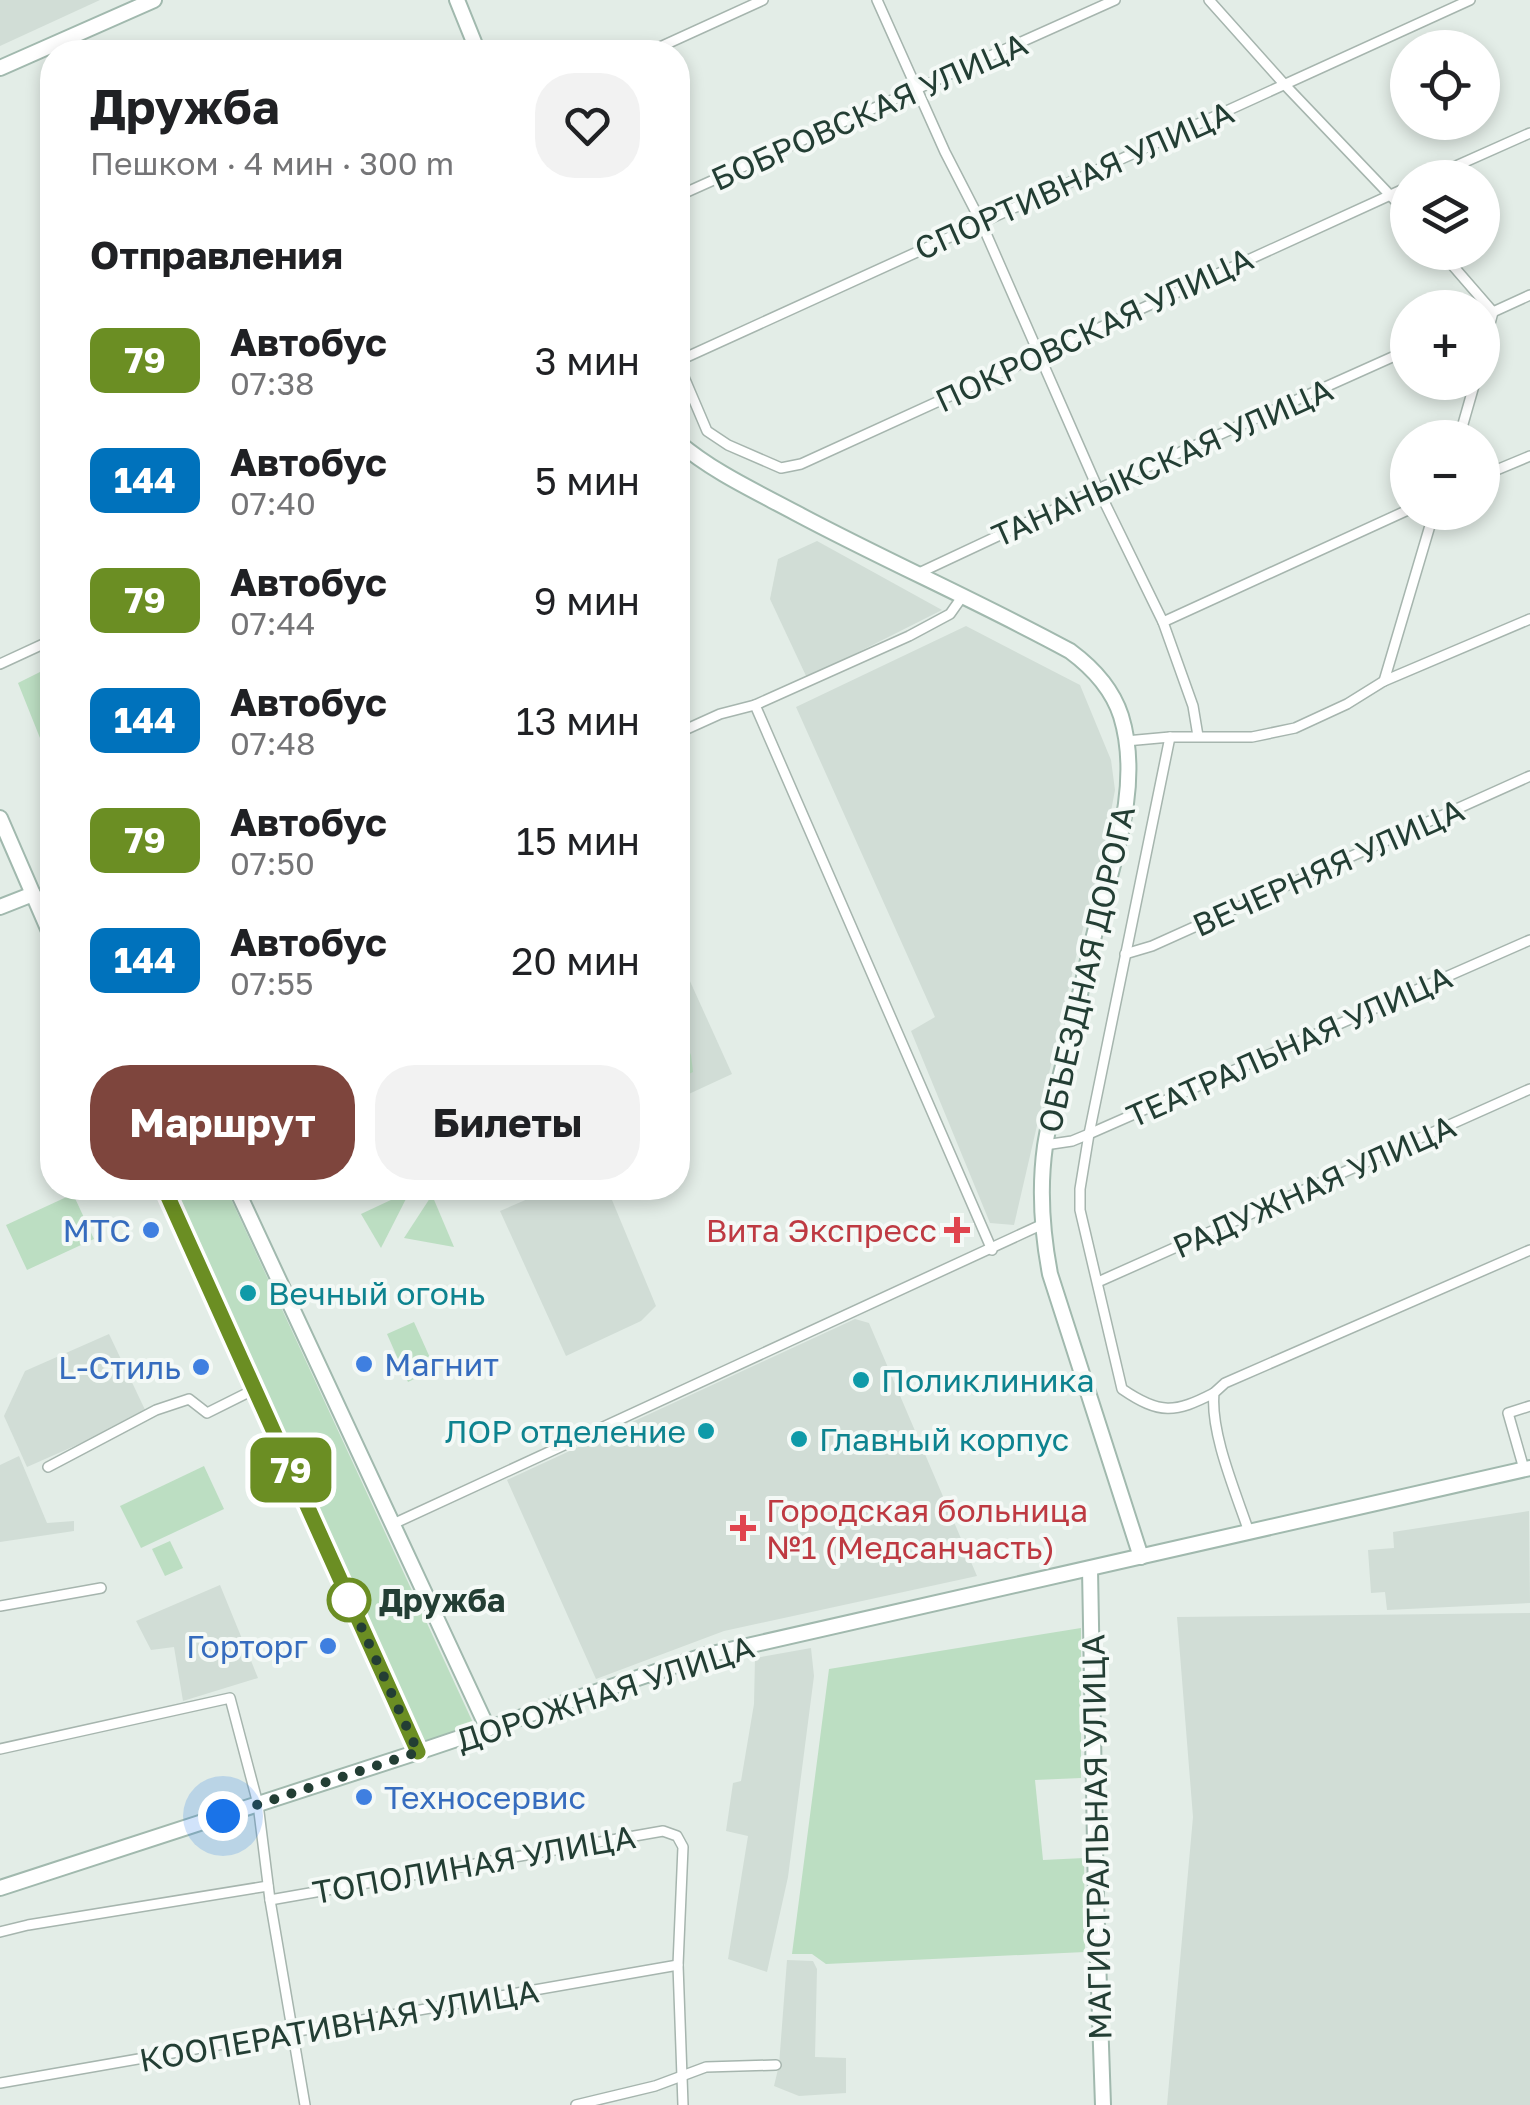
<!DOCTYPE html>
<html lang="ru">
<meta charset="utf-8">
<style>
body{margin:0;font-family:"Golos Text",sans-serif;background:#f2f2f2;color:#202124;height:100vh;display:flex;flex-direction:column;font-size:38px;white-space:nowrap}
*{box-sizing:border-box;margin:0}
p{font-size:32px;color:#757577}
.icon{flex:none;width:55px;height:55px;fill:none;stroke:currentColor;stroke-width:2;stroke-linecap:round;stroke-linejoin:round}
.map{position:relative;flex:1;overflow:hidden}
.details{position:absolute;left:40px;top:40px;width:650px;height:1160px;display:flex;flex-direction:column;background:#fff;border-radius:40px;box-shadow:0 5px 15px #0003}
.details>*{flex:none}
.badge{padding:0 20px;border-radius:15px;font-size:35px;line-height:65px}
.buttons{position:absolute;left:1390px;top:30px;display:grid;gap:20px}
.buttons a{display:grid;place-items:center;width:110px;height:110px;border-radius:50%;background:#fff;box-shadow:0 5px 15px #0003;font-size:50px}
.you{position:absolute;width:50px;height:50px;margin:-25px;border:8px solid #fff;border-radius:50%;background:#1a73e8;box-shadow:0 0 0 15px #1a73e833}
.map>.badge{position:absolute;translate:-50% -50%;box-shadow:0 0 0 5px #fff}
h2{padding:0 50px;font-size:38px;line-height:90px}
.round{display:grid;place-items:center;flex:none;width:105px;height:105px;border-radius:40px;background:#f2f2f2}
.summary{display:flex;align-items:center;justify-content:space-between;height:170px;padding:0 50px}
h1{font-size:48px;font-weight:700;line-height:75px}
.button{display:flex;gap:20px;margin-top:auto;padding:20px 50px}
.button a{flex:1;height:115px;border-radius:40px;background:#7e453d;color:#fff;font-size:40px;font-weight:700;line-height:115px;text-align:center}
.button a+a{background:#f2f2f2;color:#202124}
ul{padding:0;list-style:none}
li{display:flex;align-items:center;gap:30px;height:120px;padding:0 50px}
li div{flex:1}
li b{display:block;font-size:38px}
li em{font-style:normal}
li .badge{min-width:110px;font-weight:700;text-align:center}
.map>svg:first-child{display:block}
.built{fill:#d1ddd6}
.green{fill:#bcdec2}
.lines{fill:none;stroke-linecap:round;stroke-linejoin:round}
.street-casing{stroke:#a6b5ae;stroke-width:12}
.secondary-casing{stroke:#a1b9ae;stroke-width:18}
.street{stroke:#fff;stroke-width:9}
.secondary{stroke:#fff;stroke-width:14}
.line-casing{stroke:#fff;stroke-width:22}
.line{stroke:#6b8e23;stroke-width:15}
.walk{stroke:#233e34;stroke-width:10;stroke-dasharray:0 18}
.shop-dot{fill:#3f7fe0;stroke:#f4f9f6;stroke-width:4}
.health-dot{fill:#e0444e;stroke:#f4f9f6;stroke-width:4}
.culture-dot{fill:#0f9aa8;stroke:#f4f9f6;stroke-width:4}
.stop-dot{fill:#fff;stroke:#6b8e23;stroke-width:5}
.labels{text-anchor:middle;dominant-baseline:central;stroke-width:8;stroke-linejoin:round;paint-order:stroke}
.street-label{font-size:32px;fill:#233e34;stroke:#f4f9f6}
.shop-label{font-size:32px;fill:#366cbe;stroke:#f4f9f6;text-anchor:end}
.health-label{font-size:32px;fill:#be3a42;stroke:#f4f9f6;text-anchor:end}
.culture-label{font-size:32px;fill:#0d838f;stroke:#f4f9f6;text-anchor:start}
.stop-label{font-size:32px;font-weight:bold;fill:#233e34;stroke:#f4f9f6;text-anchor:start}
</style>
<div class="map">
<svg width="1530" height="2105" viewBox="0 0 1530 2105">
<rect width="100%" height="100%" fill="#e3ede7"/>
<g class="built">
<path d="M 0,0 L 100,0 L 0,46 Z"/>
<path d="M 817,541 L 942,610 L 807,678 L 770,599 L 778,559 Z"/>
<path d="M 966,626 L 1080,685 L 1111,760 L 1115,790 L 1104,848 L 1079,944 L 1014,1225 L 990,1223 L 911,1031 L 935,1017 L 796,707 Z"/>
<path d="M 689,979 L 732,1074 L 678,1099 L 678,984 Z"/>
<path d="M 553,1188 L 607,1188 L 656,1306 L 641,1321 L 566,1356 L 500,1211 Z"/>
<path d="M 855,1319 L 869,1323 L 977,1576 L 724,1631 L 596,1679 L 507,1480 Z"/>
<path d="M 109,1334 L 147,1414 L 27,1467 L 4,1416 L 25,1371 Z"/>
<path d="M 19,1456 L 47,1523 L 74,1521 L 74,1531 L 0,1542 L 0,1465 Z"/>
<path d="M 1529,1511 L 1530,1603 L 1387,1610 L 1385,1592 L 1371,1593 L 1368,1550 L 1394,1548 L 1393,1532 Z"/>
<path d="M 220,1585 L 258,1678 L 183,1701 L 174,1647 L 151,1650 L 136,1621 Z"/>
<path d="M 1530,1613 L 1530,2105 L 1167,2105 L 1193,1817 L 1177,1617 Z"/>
<path d="M 811,1648 L 814,1676 L 788,1877 L 767,1972 L 728,1959 L 748,1836 L 726,1831 L 733,1783 L 741,1781 L 754,1704 L 755,1658 Z"/>
<path d="M 787,1960 L 813,1961 L 817,1969 L 815,2057 L 846,2058 L 846,2093 L 799,2096 L 774,2086 L 779,2065 Z"/>
</g>
<g class="green">
<path d="M 52,666 L 52,768 L 18,683 Z"/>
<path d="M 678,1030 L 691,1055 L 693,1072 L 678,1079 Z"/>
<path d="M 174,1188 L 226,1188 L 474,1725 L 424,1742 Z"/>
<path d="M 410,1191 L 381,1248 L 361,1214 Z"/>
<path d="M 73,1194 L 94,1239 L 27,1270 L 6,1225 Z"/>
<path d="M 432,1195 L 454,1247 L 404,1238 Z"/>
<path d="M 414,1322 L 435,1369 L 408,1382 L 387,1334 Z"/>
<path d="M 204,1466 L 224,1509 L 141,1548 L 120,1506 Z"/>
<path d="M 170,1541 L 183,1568 L 165,1576 L 152,1549 Z"/>
<path d="M 1081,1628 L 1081,1778 L 1035,1780 L 1043,1860 L 1084,1858 L 1085,1952 L 826,1964 L 812,1954 L 792,1954 L 829,1669 Z"/>
</g>
<g class="lines">
<g class="street-casing">
<g id="street">
<path d="M 877,0 L 945,152 L 981,222 L 1098,489 L 1163,622 L 1193,706 L 1198,736"/>
<path d="M 1209,0 L 1285,85 L 1408,214"/>
<path d="M 649,52 L 763,0"/>
<path d="M 1429,178 L 1530,133"/>
<path d="M 678,196 L 1115,0"/>
<path d="M 1441,252 L 1493,312 L 1482,354"/>
<path d="M 1482,317 L 1530,295"/>
<path d="M 678,361 L 1470,0"/>
<path d="M 678,363 L 707,431 L 728,445 L 781,468 L 801,464 L 1408,187"/>
<path d="M 1459,438 L 1475,382"/>
<path d="M 1482,476 L 1530,456"/>
<path d="M 919,573 L 1098,489 L 1408,350"/>
<path d="M 1163,622 L 1408,510"/>
<path d="M 0,664 L 52,640"/>
<path d="M 1384,681 L 1434,512"/>
<path d="M 755,705 L 992,1250"/>
<path d="M 678,733 L 720,714 L 755,705 L 909,636 L 950,614 L 962,597"/>
<path d="M 1170,737 L 1089,1134 L 1080,1189 L 1080,1210 L 1122,1389 C 1160,1415 1175,1413 1214,1393"/>
<path d="M 1126,741 L 1170,737 L 1252,737 L 1295,728 L 1347,704 L 1384,681 L 1530,619"/>
<path d="M 1125,954 L 1152,946 L 1530,776"/>
<path d="M 1045,1145 L 1072,1141 L 1089,1134 L 1530,940"/>
<path d="M 1098,1282 L 1530,1089"/>
<path d="M 48,1467 L 156,1410 L 189,1399 L 207,1413 L 255,1389"/>
<path d="M 1524,1469 L 1508,1413 L 1530,1406"/>
<path d="M 393,1524 L 1043,1224"/>
<path d="M 1249,1532 C 1236,1493 1210,1433 1214,1393 L 1225,1383 L 1530,1250"/>
<path d="M 0,1606 L 101,1588"/>
<path d="M 0,1749 L 230,1698 L 258,1804 L 270,1900 L 305,2105"/>
<path d="M 270,1900 L 663,1831 L 677,1836 L 683,1847 L 678,1965 L 683,2105"/>
<path d="M 0,1932 L 28,1925 L 268,1886"/>
<path d="M 0,2083 L 678,1965"/>
<path d="M 576,2105 L 655,2086 L 706,2067 L 776,2065"/>
</g>
</g>
<g class="secondary-casing">
<g id="secondary">
<path d="M 457,0 L 478,52"/>
<path d="M 0,68 L 154,0"/>
<path d="M 678,442 C 713,472 755,491 796,513 C 886,561 980,602 1070,651 C 1093,668 1112,688 1121,716 C 1142,784 1114,858 1097,924 C 1086,966 1077,1008 1067,1050 C 1059,1082 1050,1114 1045,1146 C 1039,1189 1042,1232 1050,1274 L 1141,1557"/>
<path d="M 0,818 L 52,938"/>
<path d="M 0,907 L 33,894"/>
<path d="M 164,1188 L 418,1752"/>
<path d="M 236,1188 L 488,1729"/>
<path d="M 1090,1569 L 1096,1899 L 1103,2105"/>
<path d="M 0,1888 L 418,1752 L 703,1656 L 1530,1468"/>
</g>
</g>
<use href="#street" class="street"/>
<use href="#secondary" class="secondary"/>
</g>
<g class="lines">
<g class="line-casing">
<path id="line" d="M 164,1188 L 418,1752"/>
</g>
<use href="#line" class="line"/>
<path class="walk" d="M 223,1816 L 418,1752 L 345,1591 L 349,1600"/>
</g>
<g class="shop-dot">
<circle cx="151" cy="1230" r="10"/>
<circle cx="364" cy="1364" r="10"/>
<circle cx="201" cy="1367" r="10"/>
<circle cx="328" cy="1646" r="10"/>
<circle cx="364" cy="1797" r="10"/>
</g>
<g class="health-dot">
<path d="M952 1215h10v10h10v10h-10v10h-10v-10h-10v-10h10z"/>
<path d="M738 1513h10v10h10v10h-10v10h-10v-10h-10v-10h10z"/>
</g>
<g class="culture-dot">
<circle cx="248" cy="1293" r="10"/>
<circle cx="861" cy="1380" r="10"/>
<circle cx="706" cy="1431" r="10"/>
<circle cx="799" cy="1439" r="10"/>
</g>
<circle class="stop-dot" cx="349" cy="1600" r="20"/>
<g class="labels">
<g class="street-label">
<text transform="translate(869 111) rotate(-24)">БОБРОВСКАЯ УЛИЦА</text>
<text transform="translate(1074 180) rotate(-24)">СПОРТИВНАЯ УЛИЦА</text>
<text transform="translate(1094 329) rotate(-25)">ПОКРОВСКАЯ УЛИЦА</text>
<text transform="translate(1162 462) rotate(-24)">ТАНАНЫКСКАЯ УЛИЦА</text>
<text transform="translate(1328 867) rotate(-24)">ВЕЧЕРНЯЯ УЛИЦА</text>
<text transform="translate(1086 969) rotate(-77)">ОБЪЕЗДНАЯ ДОРОГА</text>
<text transform="translate(1289 1046) rotate(-24)">ТЕАТРАЛЬНАЯ УЛИЦА</text>
<text transform="translate(1314 1186) rotate(-24)">РАДУЖНАЯ УЛИЦА</text>
<text transform="translate(605 1693) rotate(-18)">ДОРОЖНАЯ УЛИЦА</text>
<text transform="translate(1096 1837) rotate(-91)">МАГИСТРАЛЬНАЯ УЛИЦА</text>
<text transform="translate(474 1864) rotate(-10)">ТОПОЛИНАЯ УЛИЦА</text>
<text transform="translate(339 2025) rotate(-10)">КООПЕРАТИВНАЯ УЛИЦА</text>
</g>
<g class="shop-label">
<text x="131" y="1230">МТС</text>
<text x="384" y="1364" text-anchor="start">Магнит</text>
<text x="181" y="1367">L-Стиль</text>
<text x="308" y="1646">Горторг</text>
<text x="384" y="1797" text-anchor="start">Техносервис</text>
</g>
<g class="health-label">
<text x="937" y="1230">Вита Экспресс</text>
<text x="766" y="1510" text-anchor="start">Городская больница<tspan x="766" dy="37">№1 (Медсанчасть)</tspan></text>
</g>
<g class="culture-label">
<text x="268" y="1293">Вечный огонь</text>
<text x="881" y="1380">Поликлиника</text>
<text x="686" y="1431" text-anchor="end">ЛОР отделение</text>
<text x="819" y="1439">Главный корпус</text>
</g>
<g class="stop-label">
<text x="379" y="1600">Дружба</text>
</g>
</g>
</svg>
<div class="buttons">
<a><svg class="icon" aria-label="locate" viewBox="0 0 24 24"><circle cx="12" cy="12" r="6"/><path d="M12 2v4M12 18v4M2 12h4M18 12h4"/></svg></a>
<a><svg class="icon" aria-label="layers" viewBox="0 0 24 24"><path d="M12 4l9 5-9 5-9-5zM3 14l9 5 9-5"/></svg></a>
<a>+</a>
<a>−</a>
</div>
<div class="you" style="left:223px;top:1816px"></div>
<b class="badge" style="left:291px;top:1470px;background:#6b8e23;color:#fff">79</b>
<section class="details">
<div class="summary"><div><h1>Дружба</h1><p>Пешком · 4 мин · 300 m</p></div><a class="round"><svg class="icon" aria-label="heart" viewBox="0 0 24 24"><path d="M12 20l-8-8c-3-5 5-10 8-4 3-6 11-1 8 4z"/></svg></a></div>
<h2>Отправления</h2>
<ul>
<li><span class="badge" style="background:#6b8e23;color:#fff">79</span><div><b>Автобус</b><p>07:38</p></div><em>3 мин</em></li>
<li><span class="badge" style="background:#0072bc;color:#fff">144</span><div><b>Автобус</b><p>07:40</p></div><em>5 мин</em></li>
<li><span class="badge" style="background:#6b8e23;color:#fff">79</span><div><b>Автобус</b><p>07:44</p></div><em>9 мин</em></li>
<li><span class="badge" style="background:#0072bc;color:#fff">144</span><div><b>Автобус</b><p>07:48</p></div><em>13 мин</em></li>
<li><span class="badge" style="background:#6b8e23;color:#fff">79</span><div><b>Автобус</b><p>07:50</p></div><em>15 мин</em></li>
<li><span class="badge" style="background:#0072bc;color:#fff">144</span><div><b>Автобус</b><p>07:55</p></div><em>20 мин</em></li>
</ul>
<div class="button"><a>Маршрут</a><a>Билеты</a></div>
</section>
</div>
